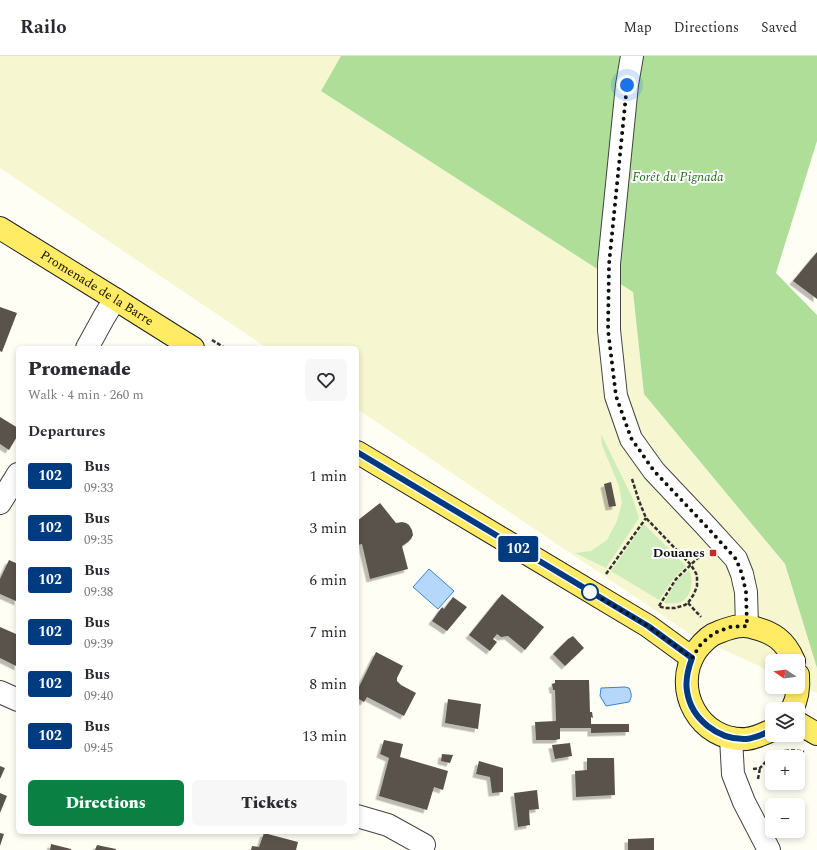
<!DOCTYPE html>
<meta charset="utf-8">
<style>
body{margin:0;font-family:Spectral,serif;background:#f7f7f7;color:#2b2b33;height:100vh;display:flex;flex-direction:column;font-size:15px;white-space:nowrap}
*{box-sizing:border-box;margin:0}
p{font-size:13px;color:#7c7c81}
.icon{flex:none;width:22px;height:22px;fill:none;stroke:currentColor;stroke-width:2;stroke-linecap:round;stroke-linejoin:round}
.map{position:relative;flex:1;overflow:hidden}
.panel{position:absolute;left:16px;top:290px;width:343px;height:488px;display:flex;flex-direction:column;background:#fff;border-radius:6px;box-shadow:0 2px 6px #0003}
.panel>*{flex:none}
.badge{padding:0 8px;border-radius:3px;font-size:14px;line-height:26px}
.needle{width:26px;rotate:283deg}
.tools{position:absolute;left:765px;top:598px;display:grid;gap:8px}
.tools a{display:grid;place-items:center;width:40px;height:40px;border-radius:6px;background:#fff;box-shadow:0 2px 6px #0003;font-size:20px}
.you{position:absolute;width:20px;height:20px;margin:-10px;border:3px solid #fff;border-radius:50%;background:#1a73e8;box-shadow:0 0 0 6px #1a73e833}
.map>.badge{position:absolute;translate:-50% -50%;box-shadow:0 0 0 2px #fff}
h2{padding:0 12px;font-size:15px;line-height:36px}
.round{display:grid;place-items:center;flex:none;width:42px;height:42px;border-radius:6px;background:#f7f7f7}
.head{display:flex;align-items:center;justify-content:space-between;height:68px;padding:0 12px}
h1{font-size:19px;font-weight:800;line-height:30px}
.action{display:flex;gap:8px;margin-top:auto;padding:8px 12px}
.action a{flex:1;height:46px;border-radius:6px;background:#0b8043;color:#fff;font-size:16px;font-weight:800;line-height:46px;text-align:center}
.action a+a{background:#f7f7f7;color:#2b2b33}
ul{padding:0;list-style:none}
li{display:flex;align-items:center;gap:12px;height:52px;padding:0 12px}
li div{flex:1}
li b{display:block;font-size:15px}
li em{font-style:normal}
li .badge{min-width:44px;font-weight:700;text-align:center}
header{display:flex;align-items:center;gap:24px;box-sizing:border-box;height:56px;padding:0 20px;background:#fff;border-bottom:1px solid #e1e1e2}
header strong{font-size:19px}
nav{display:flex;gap:22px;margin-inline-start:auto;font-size:14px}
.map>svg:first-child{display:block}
.farmland{fill:#f6f7d1}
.green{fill:#ceedba}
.forest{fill:#afde98}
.water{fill:#b5d8fa;stroke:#3783d5}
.building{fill:#5a534c;filter:url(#shadow)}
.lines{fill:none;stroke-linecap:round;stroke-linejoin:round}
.minor-casing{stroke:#434343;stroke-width:24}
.major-casing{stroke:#212121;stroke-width:24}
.path{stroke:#323232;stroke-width:2.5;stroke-dasharray:4 2;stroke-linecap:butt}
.minor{stroke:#fff;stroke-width:22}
.major{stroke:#ffec64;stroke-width:22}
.line-casing{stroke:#fff;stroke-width:9}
.line{stroke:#003b80;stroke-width:6}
.walk{stroke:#101010;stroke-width:4;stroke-dasharray:0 7.2}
.poi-dot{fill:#ca2b1f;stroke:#fff;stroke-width:1.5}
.stop-dot{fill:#fff;stroke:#003b80;stroke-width:2}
.labels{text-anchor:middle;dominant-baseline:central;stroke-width:4;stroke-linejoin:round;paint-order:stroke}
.park-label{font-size:13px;font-style:italic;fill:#226d1b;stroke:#fff}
.street-label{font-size:13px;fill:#101010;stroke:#fff}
.poi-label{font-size:13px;font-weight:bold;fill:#101010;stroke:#fff;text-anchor:end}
</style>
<header>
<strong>Railo</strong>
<nav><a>Map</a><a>Directions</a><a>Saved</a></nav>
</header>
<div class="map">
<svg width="817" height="794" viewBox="0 0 817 794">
<defs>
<filter id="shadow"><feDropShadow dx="-3.5" dy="3.5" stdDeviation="0" flood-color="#0004"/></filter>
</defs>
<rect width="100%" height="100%" fill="#fffef4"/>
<path class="farmland" d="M 0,0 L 341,0 L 321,35 L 633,236 L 644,338 L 785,508 L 817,612 L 817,637 L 798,629 L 798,605 L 772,605 L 772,616 L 693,580 L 357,353 L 357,292 L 267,292 L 0,112 Z"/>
<g class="green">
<path d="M 601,378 L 633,443 L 639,462 L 606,512 L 575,497 L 591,495 L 607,484 L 617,465 L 622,447 L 619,430 L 602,389 Z"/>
<path d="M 644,468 L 686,510 L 674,522 L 659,544 L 611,515 Z"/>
<path d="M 689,514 C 694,524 692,541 681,546 C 676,548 669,547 664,547 L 677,524 Z"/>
</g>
<path class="forest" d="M 341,0 L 817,0 L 817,85 L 776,217 L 817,259 L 817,612 L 785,508 L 644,338 L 633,236 L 321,35 Z"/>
<g class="water">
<path d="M 429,513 L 454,535 L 438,553 L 413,531 Z"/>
<path d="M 625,631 L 629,632 C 632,638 632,641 629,646 L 606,650 L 600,640 L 601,632 Z"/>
</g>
<g class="building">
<path d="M 817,196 L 817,243 L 793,225 Z"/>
<path d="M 0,251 L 17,257 L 2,296 L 0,295 Z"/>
<path d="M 0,361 L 18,372 L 18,379 L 9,394 L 0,388 Z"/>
<path d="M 611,426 L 616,450 L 609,451 L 604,428 Z"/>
<path d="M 380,447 L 396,467 L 402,466 L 406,467 L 409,469 L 412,474 L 413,479 L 411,483 L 408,486 L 402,490 L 408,513 L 370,523 L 362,488 L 358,489 L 357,487 L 357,465 Z"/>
<path d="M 9,504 L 18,508 L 18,546 L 0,538 L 0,523 Z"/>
<path d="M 502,538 L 544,571 L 525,594 L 508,580 L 501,581 L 497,578 L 493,583 L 497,586 L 490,595 L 469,579 Z"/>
<path d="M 453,541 L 467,551 L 447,575 L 432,565 L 442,551 L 444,553 Z"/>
<path d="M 0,571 L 16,578 L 18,573 L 18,611 L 0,602 Z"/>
<path d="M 573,580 L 584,592 L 565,610 L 553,598 L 568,583 Z"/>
<path d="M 376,596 L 403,610 L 397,622 L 397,625 L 401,629 L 416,637 L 404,660 L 367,641 L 364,646 L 357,642 L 357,635 Z"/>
<path d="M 555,624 L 589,624 L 590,656 L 592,656 L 593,662 L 591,661 L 591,668 L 629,668 L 629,676 L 591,677 L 591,672 L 560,672 L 560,683 L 555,684 L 536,684 L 535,666 L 556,665 L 555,634 L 553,634 L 552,628 L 555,627 Z"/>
<path d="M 448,643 L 481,648 L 478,673 L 445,667 Z"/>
<path d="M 384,684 L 403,688 L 400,701 L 448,715 L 443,734 L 434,731 L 427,754 L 379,740 L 389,702 L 380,698 Z"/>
<path d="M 570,687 L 572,700 L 555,703 L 552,689 Z"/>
<path d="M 442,698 L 453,699 L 450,707 L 441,705 Z"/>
<path d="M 587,702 L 614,702 L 615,739 L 576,741 L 575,715 L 587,714 Z"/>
<path d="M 479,705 L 503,712 L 503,736 L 492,737 L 490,721 L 476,718 Z"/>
<path d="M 0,710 L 5,712 L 0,723 Z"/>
<path d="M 537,734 L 539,753 L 529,754 L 530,769 L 518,771 L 514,737 Z"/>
<path d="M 0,737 L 7,740 L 0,757 Z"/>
<path d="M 0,777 L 4,778 L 0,790 Z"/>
<path d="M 264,777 L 298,786 L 296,794 L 251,794 L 252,790 L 259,791 Z"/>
<path d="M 654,782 L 654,794 L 628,794 L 628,783 Z"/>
<path d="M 51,788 L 71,793 L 71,794 L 50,794 Z"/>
<path d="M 97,789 L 116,793 L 116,794 L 95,794 Z"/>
</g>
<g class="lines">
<g class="minor-casing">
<g id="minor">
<path d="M 632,0 L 627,29 L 609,208 L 609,274 L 616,340 L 631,383 L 654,415 L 705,469 L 736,503 L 742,518 L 746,536 L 747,570"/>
<path d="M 87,292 L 104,261 L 115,243"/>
<path d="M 0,447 L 18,418"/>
<path d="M 0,636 L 18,644"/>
<path d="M 731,682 L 733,718 L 744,746 L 769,794"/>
<path d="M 357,760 L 388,769 L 424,789"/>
</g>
</g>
<g class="major-casing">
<g id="major">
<path id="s1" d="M 0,172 L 115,243 L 193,292"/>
<path d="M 357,396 L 648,570 L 692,602"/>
<path d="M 792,653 C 798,642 799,631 798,619"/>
<path d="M 798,667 L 817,678"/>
<path d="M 772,674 C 764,678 755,682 746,683 C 700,686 671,633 696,595 C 702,587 709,579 719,576 C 729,572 740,568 751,571 C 773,576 785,584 794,605"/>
</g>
</g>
<g class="path">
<path d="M 212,284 L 225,292"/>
<path d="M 632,423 L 639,445 L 646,462 L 691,509 L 697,519 L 697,530 L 694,538 L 688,547 L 685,549 L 675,552 L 665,552 L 658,550"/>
<path d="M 606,518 L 646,462"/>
<path d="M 688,547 L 701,561"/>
<path d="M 659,550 L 676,523 L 703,497"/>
<path d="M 779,696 C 787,694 796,694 804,696"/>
<path d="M 753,713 L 760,712 L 774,697"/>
<path d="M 758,723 L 760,712"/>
</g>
<use href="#minor" class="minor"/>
<use href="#major" class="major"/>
</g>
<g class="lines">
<g class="line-casing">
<path id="line" d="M 357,396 L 648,570 L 692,602 C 688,613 685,624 687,635 C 691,663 718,684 746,683 C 755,682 764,678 772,674"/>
</g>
<use href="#line" class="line"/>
<path class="walk" d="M 590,536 L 648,570 L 692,602 L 701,588 L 714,577 L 730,571 L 747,570 L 746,536 L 742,518 L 736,503 L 705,469 L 654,415 L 631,382 L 616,340 L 608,274 L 609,208 L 627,29"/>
</g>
<rect class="poi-dot" x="709" y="493" width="8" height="8" rx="2"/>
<circle class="stop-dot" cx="590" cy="536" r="8"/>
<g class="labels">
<g class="park-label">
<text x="678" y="121">Forêt du Pignada</text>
</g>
<g class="street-label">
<text stroke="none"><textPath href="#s1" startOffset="114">Promenade de la Barre</textPath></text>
</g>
<g class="poi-label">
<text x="705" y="497">Douanes</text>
</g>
</g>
</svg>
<div class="tools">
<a><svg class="needle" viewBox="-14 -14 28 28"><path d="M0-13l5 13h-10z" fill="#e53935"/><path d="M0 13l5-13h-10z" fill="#7c7c81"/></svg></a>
<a><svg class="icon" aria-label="layers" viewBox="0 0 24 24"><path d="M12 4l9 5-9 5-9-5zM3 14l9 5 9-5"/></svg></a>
<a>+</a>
<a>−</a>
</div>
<div class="you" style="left:627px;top:29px"></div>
<b class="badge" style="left:518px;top:493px;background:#003b80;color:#fff">102</b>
<section class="panel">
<div class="head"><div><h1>Promenade</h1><p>Walk · 4 min · 260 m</p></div><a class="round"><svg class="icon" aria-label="heart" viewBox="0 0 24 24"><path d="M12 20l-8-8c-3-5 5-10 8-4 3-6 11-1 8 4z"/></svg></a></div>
<h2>Departures</h2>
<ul>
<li><span class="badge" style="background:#003b80;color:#fff">102</span><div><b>Bus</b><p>09:33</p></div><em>1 min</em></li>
<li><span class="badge" style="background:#003b80;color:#fff">102</span><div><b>Bus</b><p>09:35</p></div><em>3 min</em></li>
<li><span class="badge" style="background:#003b80;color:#fff">102</span><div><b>Bus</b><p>09:38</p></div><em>6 min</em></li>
<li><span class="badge" style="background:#003b80;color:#fff">102</span><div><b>Bus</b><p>09:39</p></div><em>7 min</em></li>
<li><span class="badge" style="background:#003b80;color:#fff">102</span><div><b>Bus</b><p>09:40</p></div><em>8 min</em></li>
<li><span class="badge" style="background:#003b80;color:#fff">102</span><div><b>Bus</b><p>09:45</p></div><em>13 min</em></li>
</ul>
<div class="action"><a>Directions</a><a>Tickets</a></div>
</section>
</div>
